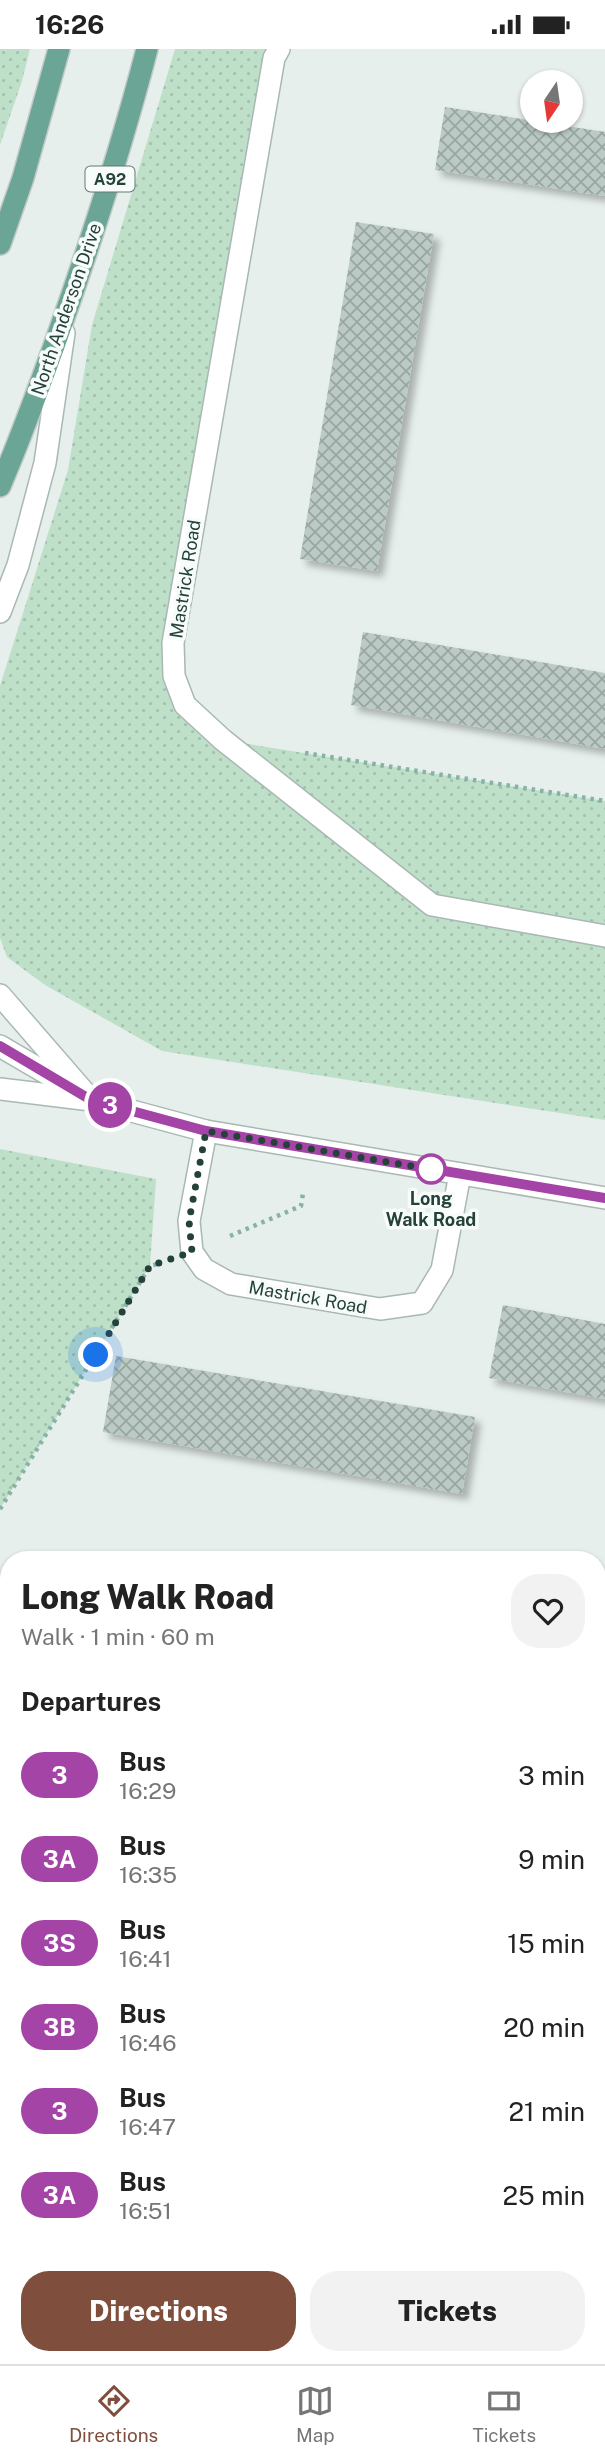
<!DOCTYPE html>
<meta charset="utf-8">
<style>
body{margin:0;font-family:"Public Sans",sans-serif;background:#f2f2f2;color:#222;height:100vh;display:flex;flex-direction:column;font-size:26px;white-space:nowrap}
*{box-sizing:border-box;margin:0}
p{font-size:23px;color:#767676}
.icon{flex:none;width:38px;height:38px;fill:none;stroke:currentColor;stroke-width:2;stroke-linecap:round;stroke-linejoin:round}
.map{position:relative;flex:1;overflow:hidden}
.sheet{position:absolute;left:0px;top:1502px;width:606px;height:814px;display:flex;flex-direction:column;background:#fff;border-radius:28px 28px 0 0;box-shadow:0 2px 5px #0004}
.sheet>*{flex:none}
.badge{padding:0 14px;border-radius:23px;font-size:24px;line-height:46px}
.needle{width:46px;rotate:193deg}
.fabs{position:absolute;left:520px;top:21px;display:grid;gap:14px}
.fabs a{display:grid;place-items:center;width:63px;height:63px;border-radius:50%;background:#fff;box-shadow:0 2px 5px #0004;font-size:35px}
.you{position:absolute;width:35px;height:35px;margin:-18px;border:5px solid #fff;border-radius:50%;background:#1a73e8;box-shadow:0 0 0 10px #1a73e833}
.map>.badge{position:absolute;translate:-50% -50%;box-shadow:0 0 0 4px #fff}
h2{padding:0 21px;font-size:26px;line-height:63px}
.round{display:grid;place-items:center;flex:none;width:74px;height:74px;border-radius:28px;background:#f2f2f2}
.overview{display:flex;align-items:center;justify-content:space-between;height:119px;padding:0 21px}
h1{font-size:33px;font-weight:800;line-height:52px}
.button{display:flex;gap:14px;margin-top:auto;padding:14px 21px}
.button a{flex:1;height:80px;border-radius:28px;background:#804e3d;color:#fff;font-size:28px;font-weight:800;line-height:80px;text-align:center}
.button a+a{background:#f2f2f2;color:#222}
ul{padding:0;list-style:none}
li{display:flex;align-items:center;gap:21px;height:84px;padding:0 21px}
li div{flex:1}
li b{display:block;font-size:26px}
li em{font-style:normal}
li .badge{min-width:77px;font-weight:700;text-align:center}
.status{display:flex;justify-content:space-between;align-items:center;height:49px;padding:0 35px;background:#fff;direction:ltr}
.status svg{height:19px;fill:currentColor}
.dock{display:flex;justify-content:space-around;align-items:center;height:98px;border-top:2px solid #e0e0e0;background:#fff;font-size:19px;color:#767676}
.dock a{display:grid;justify-items:center;gap:4px}
.dock .selected{color:#804e3d}
.map>svg:first-child{display:block}
.green{fill:url(#green-dots)}
.building{fill:url(#building-cross-hatch);filter:url(#shadow)}
.lines{fill:none;stroke-linecap:round;stroke-linejoin:round}
.service-casing{stroke:#a8b8b2;stroke-width:24}
.minor-casing{stroke:#a8b8b2;stroke-width:24}
.primary-casing{stroke:#c2cac8;stroke-width:24}
.path{stroke:#86b3a5;stroke-width:4.5;stroke-dasharray:3.5 5;stroke-linecap:butt}
.service{stroke:#fff;stroke-width:21}
.minor{stroke:#fff;stroke-width:21}
.primary{stroke:#6aa596;stroke-width:21}
.line-casing{stroke:#fff;stroke-width:16}
.line{stroke:#a444a6;stroke-width:10}
.walk{stroke:#24423a;stroke-width:7;stroke-dasharray:0 12.6}
.stop-dot{fill:#fff;stroke:#a444a6;stroke-width:3.5}
.labels{text-anchor:middle;dominant-baseline:central;stroke-width:7;stroke-linejoin:round;paint-order:stroke}
.shield{fill:#f7fbf9;stroke:#637a73;stroke-width:2}
.shield-label{font-size:16px;font-weight:bold;fill:#24423a}
.street-label{font-size:18px;fill:#24423a;stroke:#f7fbf9}
.stop-label{font-size:18px;font-weight:bold;fill:#24423a;stroke:#f7fbf9}
</style>
<div class="status"><b>16:26</b><svg viewBox="0 0 49 12"><path d="M0 12V9h3v3zM5 12V6h3v6zM10 12V3h3v9zM15 12V0h3v12zM26 1h20v11H26zM47 4h2v5h-2z"/></svg></div>
<div class="map">
<svg width="605" height="2315" viewBox="0 0 605 2315">
<defs>
<pattern id="green-dots" width="8" height="8" patternUnits="userSpaceOnUse" patternTransform="scale(1.75)"><rect width="8" height="8" fill="#bfe0c8"/><path d="M2 2h.1M6 6h.1" fill="none" stroke="#a4c1ad" stroke-width="1.8" stroke-linecap="round"/></pattern>
<pattern id="building-cross-hatch" width="8" height="8" patternUnits="userSpaceOnUse" patternTransform="scale(1.75)"><rect width="8" height="8" fill="#bbcac4"/><path d="M0 0l8 8M0 8l8-8" fill="none" stroke="#98a6a0"/></pattern>
<filter id="shadow"><feDropShadow dx="6" dy="6" stdDeviation="3.5" flood-color="#0004"/></filter>
</defs>
<rect width="100%" height="100%" fill="#e6efeb"/>
<g class="green">
<path d="M 0,0 L 30,0 L 22,32 L 0,96 Z"/>
<path d="M 175,0 L 279,0 L 174,627 L 223,691 L 605,752 L 605,1071 L 162,1002 L 45,936 L 7,908 L 0,889 L 0,637 L 68,421 L 92,276 Z"/>
<path d="M 0,1100 L 156,1130 L 150,1217 L 0,1460 Z"/>
</g>
<g class="building">
<path d="M 445,58 L 605,83 L 605,147 L 435,121 Z"/>
<path d="M 356,173 L 434,185 L 377,522 L 300,510 Z"/>
<path d="M 363,583 L 605,624 L 605,700 L 351,656 Z"/>
<path d="M 503,1256 L 605,1275 L 605,1350 L 489,1329 Z"/>
<path d="M 116,1307 L 475,1368 L 462,1445 L 103,1383 Z"/>
<path d="M 597,1580 L 605,1582 L 605,1653 L 597,1651 Z"/>
<path d="M 0,1786 L 9,1788 L 9,2037 L 0,2036 Z"/>
<path d="M 597,1902 L 605,1903 L 605,1945 L 597,1944 Z"/>
<path d="M 597,2146 L 605,2148 L 605,2212 L 597,2210 Z"/>
</g>
<g class="lines">
<g class="service-casing">
<g id="service">
<path d="M 597,1739 L 605,1740"/>
<path d="M 597,1872 L 605,1874"/>
</g>
</g>
<g class="minor-casing">
<g id="minor">
<path d="M 279,0 L 274,9 L 173,594 L 174,627 L 185,656 L 223,691 L 432,856 L 605,887"/>
<path d="M 0,563 L 18,516 L 45,414 L 64,284"/>
<path d="M 0,946 L 91,1051"/>
<path d="M 0,997 L 75,1041"/>
<path d="M 0,1040 L 91,1051 L 206,1082 L 605,1149"/>
<path d="M 206,1082 L 189,1172 L 192,1203 L 204,1220 L 231,1235 L 380,1260 L 422,1254 L 442,1221 L 460,1125"/>
<path d="M 0,2250 L 9,2251"/>
<path d="M 350,2306 L 402,2315"/>
</g>
</g>
<g class="primary-casing">
<g id="primary">
<path d="M 0,195 L 23,129 L 59,0"/>
<path d="M 0,437 C 20,391 37,344 54,297 C 89,199 121,100 147,0"/>
</g>
</g>
<g class="path">
<path d="M 305,704 L 605,752"/>
<path d="M 230,1187 L 301,1157 L 303,1144"/>
<path d="M 0,1460 L 150,1217 L 157,1215"/>
</g>
<use href="#service" class="service"/>
<use href="#minor" class="minor"/>
<use href="#primary" class="primary"/>
</g>
<g class="lines">
<g class="line-casing">
<path id="line" d="M 0,997 L 91,1051 L 206,1082 L 605,1149"/>
</g>
<use href="#line" class="line"/>
<path class="walk" d="M 96,1306 L 150,1217 L 192,1203 L 189,1172 L 206,1082 L 435,1121 L 431,1120"/>
</g>
<circle class="stop-dot" cx="431" cy="1120" r="14"/>
<g class="labels">
<rect class="shield" x="85.5" y="117.5" width="49" height="25" rx="5"/>
<g class="shield-label">
<text x="110" y="130">A92</text>
</g>
<g class="street-label">
<text transform="translate(66 260) rotate(-71)">North Anderson Drive</text>
<text transform="translate(185 530) rotate(-81)">Mastrick Road</text>
<text transform="translate(308 1248) rotate(10)">Mastrick Road</text>
</g>
<g class="stop-label">
<text x="431" y="1149">Long<tspan x="431" dy="21">Walk Road</tspan></text>
</g>
</g>
</svg>
<div class="fabs">
<a><svg class="needle" viewBox="-14 -14 28 28"><path d="M0-13l5 13h-10z" fill="#e53935"/><path d="M0 13l5-13h-10z" fill="#767676"/></svg></a>
</div>
<div class="you" style="left:96px;top:1306px"></div>
<b class="badge" style="left:110px;top:1056px;background:#a444a6;color:#fff">3</b>
<section class="sheet">
<div class="overview"><div><h1>Long Walk Road</h1><p>Walk · 1 min · 60 m</p></div><a class="round"><svg class="icon" aria-label="heart" viewBox="0 0 24 24"><path d="M12 20l-8-8c-3-5 5-10 8-4 3-6 11-1 8 4z"/></svg></a></div>
<h2>Departures</h2>
<ul>
<li><span class="badge" style="background:#a444a6;color:#fff">3</span><div><b>Bus</b><p>16:29</p></div><em>3 min</em></li>
<li><span class="badge" style="background:#a444a6;color:#fff">3A</span><div><b>Bus</b><p>16:35</p></div><em>9 min</em></li>
<li><span class="badge" style="background:#a444a6;color:#fff">3S</span><div><b>Bus</b><p>16:41</p></div><em>15 min</em></li>
<li><span class="badge" style="background:#a444a6;color:#fff">3B</span><div><b>Bus</b><p>16:46</p></div><em>20 min</em></li>
<li><span class="badge" style="background:#a444a6;color:#fff">3</span><div><b>Bus</b><p>16:47</p></div><em>21 min</em></li>
<li><span class="badge" style="background:#a444a6;color:#fff">3A</span><div><b>Bus</b><p>16:51</p></div><em>25 min</em></li>
</ul>
<div class="button"><a>Directions</a><a>Tickets</a></div>
</section>
</div>
<nav class="dock">
<a class="selected"><svg class="icon" aria-label="directions" viewBox="0 0 24 24"><path d="M12 3l9 9-9 9-9-9zM9 14v-3h6M13 9l2 2-2 2"/></svg>Directions</a>
<a><svg class="icon" aria-label="map" viewBox="0 0 24 24"><path d="M3 6l6-2 6 2 6-2v14l-6 2-6-2-6 2zM9 4v14M15 6v14"/></svg>Map</a>
<a><svg class="icon" aria-label="tickets" viewBox="0 0 24 24"><path d="M3 7h18v10H3zM15 7v10"/></svg>Tickets</a>
</nav>
